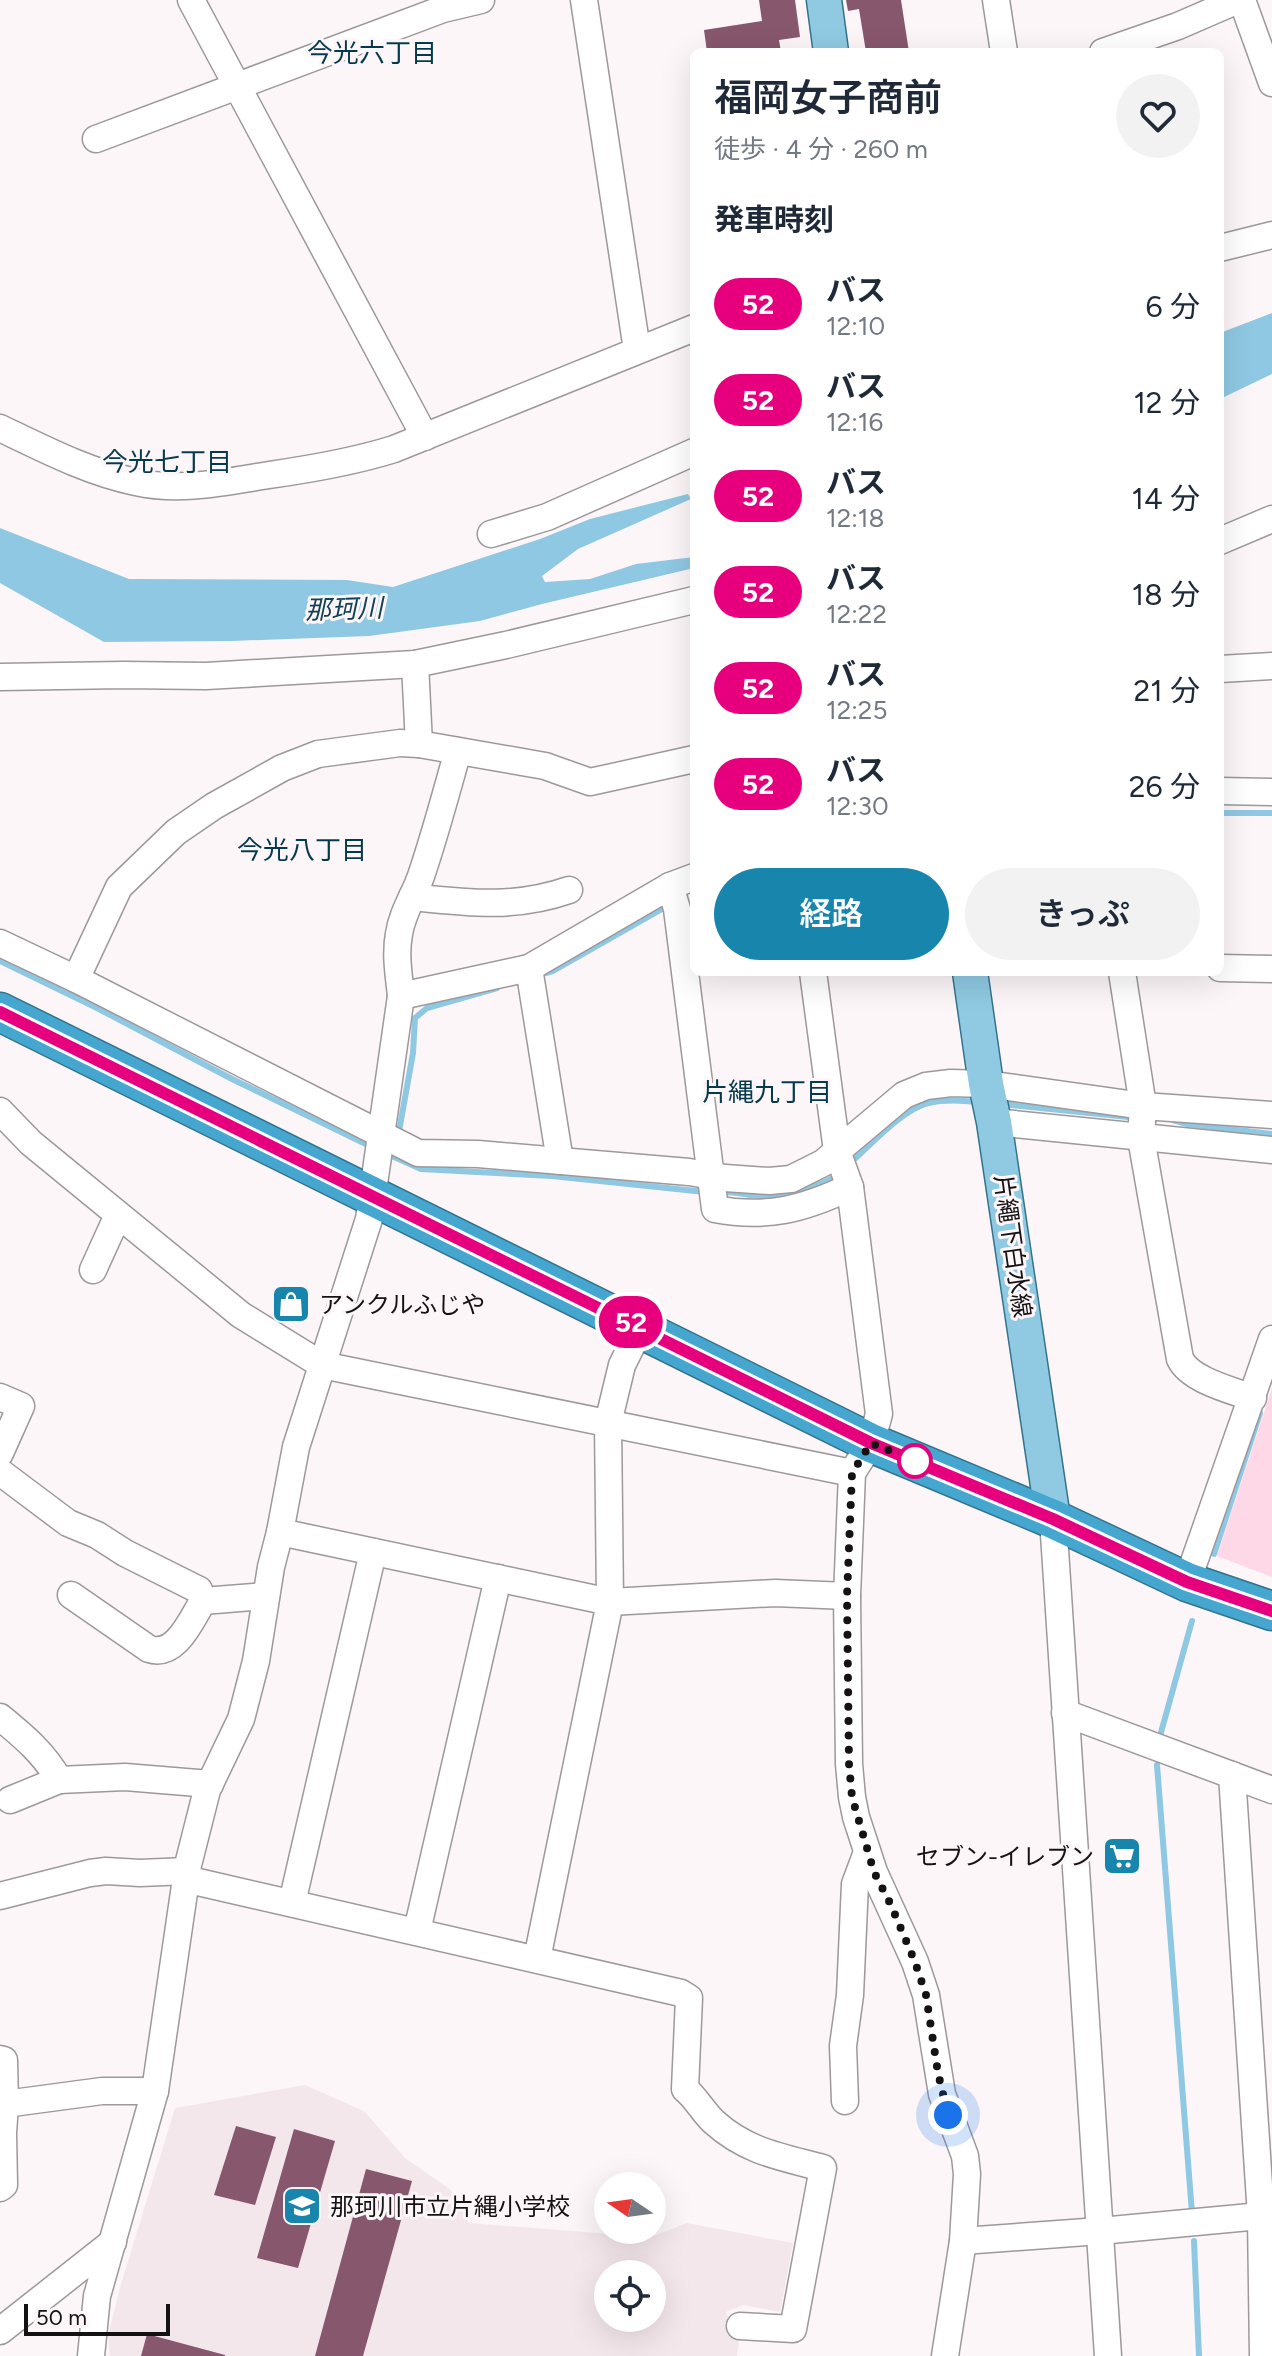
<!DOCTYPE html>
<html lang="ja">
<meta charset="utf-8">
<style>
body{margin:0;font-family:Figtree,"Noto Sans JP",sans-serif;background:#f2f2f3;color:#1f2937;height:100vh;display:flex;flex-direction:column;font-size:30px;white-space:nowrap}
*{box-sizing:border-box;margin:0}
p{font-size:26px;color:#747a83}
.icon{flex:none;width:44px;height:44px;fill:none;stroke:currentColor;stroke-width:2;stroke-linecap:round;stroke-linejoin:round}
.map{position:relative;flex:1;overflow:hidden}
.side{position:absolute;left:690px;top:48px;width:534px;height:928px;display:flex;flex-direction:column;background:#fff;border-radius:12px;box-shadow:0 8px 32px #0002}
.side>*{flex:none}
.badge{padding:0 16px;border-radius:26px;font-size:28px;line-height:52px}
.needle{width:52px;rotate:283deg}
.controls{position:absolute;left:594px;top:2172px;display:grid;gap:16px}
.controls a{display:grid;place-items:center;width:72px;height:72px;border-radius:50%;background:#fff;box-shadow:0 8px 32px #0002;font-size:40px}
.scale{position:absolute;left:24px;bottom:20px;width:146px;box-sizing:border-box;padding-left:8px;border:4px solid #141213;border-top:0;font-size:22px;line-height:28px;white-space:nowrap;color:#141213;-webkit-text-stroke:6px #fcf6f8;paint-order:stroke}
.you{position:absolute;width:40px;height:40px;margin:-20px;border:6px solid #fff;border-radius:50%;background:#1a73e8;box-shadow:0 0 0 12px #1a73e833}
.map>.badge{position:absolute;translate:-50% -50%;box-shadow:0 0 0 4px #fff}
h2{padding:0 24px;font-size:30px;line-height:72px}
.round{display:grid;place-items:center;flex:none;width:84px;height:84px;border-radius:42px;background:#f2f2f3}
.summary{display:flex;align-items:center;justify-content:space-between;height:136px;padding:0 24px}
h1{font-size:38px;font-weight:600;line-height:60px}
.action{display:flex;gap:16px;margin-top:auto;padding:16px 24px}
.action a{flex:1;height:92px;border-radius:48px;background:#1785ac;color:#fff;font-size:32px;font-weight:600;line-height:92px;text-align:center}
.action a+a{background:#f2f2f3;color:#1f2937}
ul{padding:0;list-style:none}
li{display:flex;align-items:center;gap:24px;height:96px;padding:0 24px}
li div{flex:1}
li b{display:block;font-size:30px}
li em{font-style:normal}
li .badge{min-width:88px;font-weight:700;text-align:center}
.map>svg:first-child{display:block}
.built{fill:#f4e7ec;fill-rule:evenodd}
.green{fill:#ffd8e8}
.water{fill:#8fc8e3}
.lines{fill:none;stroke-linecap:round;stroke-linejoin:round}
.stream{stroke:#8fc8e3;stroke-width:6}
.building{fill:#87576d}
.minor-casing{stroke:#9d989a;stroke-width:29}
.major-casing{stroke:#34738d;stroke-width:37}
.highway-casing{stroke:#34738d;stroke-width:41}
.minor{stroke:#fff;stroke-width:26}
.major{stroke:#8fcae2;stroke-width:34}
.highway{stroke:#45a7cf;stroke-width:38}
.line-casing{stroke:#fff;stroke-width:18}
.line{stroke:#e6007e;stroke-width:12}
.walk{stroke:#141213;stroke-width:8;stroke-dasharray:0 14.4}
.stop-dot{fill:#fff;stroke:#e6007e;stroke-width:4}
.labels{text-anchor:middle;dominant-baseline:central;stroke-width:6;stroke-linejoin:round;paint-order:stroke}
.street-label{font-size:24px;fill:#141213;stroke:#fcf6f8}
.poi-label{font-size:24px;fill:#141213;stroke:#fcf6f8;text-anchor:start}
.neighbourhood-label{font-size:26px;fill:#05394c;stroke:#fcf6f8}
.water-label{font-size:26px;font-style:italic;fill:#124255;stroke:#fcf6f8}
</style>
<div class="map">
<svg width="1272" height="2356" viewBox="0 0 1272 2356">
<rect width="100%" height="100%" fill="#fcf6f8"/>
<path class="built" d="M 305,2085 L 364,2111 L 405,2158 L 451,2190 L 469,2223 L 651,2237 L 687,2223 L 793,2243 L 780,2312 L 743,2305 L 726,2312 L 739,2343 L 737,2356 L 110,2356 L 108,2335 L 121,2284 L 175,2108 ZM 608,2274 L 652,2274 L 652,2318 L 608,2318 Z"/>
<path class="green" d="M 1272,1388 L 1272,1577 L 1217,1556 Z"/>
<g class="water">
<path d="M 1272,313 L 1272,374 L 1220,399 L 1220,333 Z"/>
<path d="M 688,494 L 691,499 L 578,549 L 542,576 L 545,582 L 590,579 L 636,564 L 694,557 L 694,568 L 542,604 L 480,621 L 369,636 L 232,641 L 104,642 L 0,583 L 0,528 L 129,579 L 347,580 L 393,587 L 540,539 L 590,519 Z"/>
</g>
<g class="lines">
<g class="stream">
<path d="M 1220,813 L 1272,813"/>
<path d="M 0,961 L 97,1008 L 232,1079 L 374,1148"/>
<path d="M 542,974 L 553,971 L 669,905"/>
<path d="M 1002,1104 L 1138,1118"/>
<path d="M 1173,1120 L 1187,1124 L 1272,1134"/>
<path d="M 398,1137 L 413,1053 L 415,1018 L 427,1008 L 497,988"/>
<path d="M 385,1153 L 421,1169 L 552,1176 L 705,1192"/>
<path d="M 848,1165 C 869,1147 901,1110 928,1103 C 945,1099 961,1100 978,1102"/>
<path d="M 720,1192 C 735,1191 749,1196 764,1196 C 782,1196 823,1186 837,1175"/>
<path d="M 1214,1554 L 1260,1413"/>
<path d="M 1160,1736 L 1192,1621"/>
<path d="M 1157,1765 L 1192,2213"/>
<path d="M 1194,2241 L 1199,2356"/>
</g>
</g>
<g class="building">
<path d="M 759,0 L 795,0 L 800,37 L 779,40 L 781,52 L 707,52 L 704,30 L 762,21 Z"/>
<path d="M 846,0 L 901,0 L 909,52 L 866,52 L 859,9 L 848,11 Z"/>
<path d="M 236,2126 L 276,2137 L 255,2205 L 214,2195 Z"/>
<path d="M 294,2129 L 335,2141 L 298,2268 L 257,2258 Z"/>
<path d="M 366,2169 L 412,2181 L 363,2356 L 315,2356 Z"/>
<path d="M 147,2334 L 225,2355 L 225,2356 L 141,2356 Z"/>
</g>
<g class="lines">
<g class="minor-casing">
<g id="minor">
<path d="M 191,0 L 425,437"/>
<path d="M 584,0 L 637,350"/>
<path d="M 996,0 L 1004,52"/>
<path d="M 1242,0 L 1272,83"/>
<path d="M 1103,52 L 1178,26 L 1238,0"/>
<path d="M 96,139 L 443,9 L 481,0"/>
<path d="M 1220,248 L 1272,235"/>
<path d="M 0,428 C 44,449 88,472 136,482 C 180,492 225,482 269,475 C 311,469 353,462 394,449 L 694,328"/>
<path d="M 491,534 L 547,517 L 694,452"/>
<path d="M 1220,541 L 1272,519"/>
<path d="M 415,664 L 419,744"/>
<path d="M 1220,669 L 1272,666"/>
<path d="M 0,677 L 123,675 L 206,676 L 415,664 L 506,645 L 694,600"/>
<path d="M 1220,791 L 1272,792"/>
<path d="M 670,886 L 677,909 L 715,1209 C 766,1219 804,1209 850,1187"/>
<path d="M 412,897 C 469,903 514,909 569,890"/>
<path d="M 0,943 L 76,979 L 418,1153 L 478,1154 L 689,1172 L 725,1178 L 769,1181 L 791,1179 L 823,1163 L 904,1095 L 926,1086 L 951,1083 L 986,1084 L 1143,1106 L 1272,1115"/>
<path d="M 529,968 L 560,1161"/>
<path d="M 1220,968 L 1272,969"/>
<path d="M 813,972 L 837,1151 L 850,1187 L 879,1414 L 871,1443 L 852,1473 L 847,1596 L 849,1764 L 852,1797 L 856,1817 L 874,1872 L 915,1962 L 926,1995 L 942,2094 L 965,2156 L 967,2174 L 963,2241 L 945,2356"/>
<path d="M 1122,972 L 1143,1106 L 1141,1138 L 1180,1359 C 1190,1380 1231,1390 1253,1398"/>
<path d="M 76,979 L 119,887 L 176,832 L 214,806 L 282,768 L 318,754 L 400,743 L 419,744 L 545,766 L 590,782 L 694,759"/>
<path d="M 401,996 C 399,976 395,955 399,934 C 402,913 414,896 421,876 C 435,835 446,793 458,751"/>
<path d="M 0,1111 L 31,1143 L 241,1315 L 322,1365 L 852,1473"/>
<path d="M 994,1122 L 1272,1150"/>
<path d="M 93,1270 L 118,1215"/>
<path d="M 0,1397 L 21,1406 L 0,1453"/>
<path d="M 0,1472 L 68,1523 L 97,1535 L 125,1553 L 199,1590 L 203,1601 C 191,1620 176,1658 149,1649 L 71,1595"/>
<path d="M 1053,1519 L 1108,2356"/>
<path d="M 280,1532 L 610,1602 L 775,1593 L 847,1596"/>
<path d="M 1187,1582 L 1272,1339"/>
<path d="M 203,1601 L 266,1596"/>
<path d="M 1065,1713 L 1272,1790"/>
<path d="M 0,1717 C 23,1736 44,1753 59,1780 L 125,1777 L 210,1784"/>
<path d="M 1232,1775 L 1261,2216 L 1263,2356"/>
<path d="M 10,1800 L 59,1780"/>
<path d="M 185,1879 L 681,1993 L 689,1998 L 685,2089 C 697,2099 703,2112 714,2122 C 747,2152 782,2157 823,2168 L 793,2329 L 740,2326"/>
<path d="M 0,1896 L 90,1873 L 106,1871 L 140,1873 L 187,1871"/>
<path d="M 292,1903 L 373,1552"/>
<path d="M 417,1931 L 498,1578"/>
<path d="M 537,1959 L 610,1602 L 608,1423 L 622,1365 L 641,1327"/>
<path d="M 0,2059 L 4,2060 L 5,2104"/>
<path d="M 845,2101 L 843,2046 L 850,1995 L 855,1884 L 867,1852"/>
<path d="M 0,2188 L 4,2185 L 3,2133 L 5,2104 L 102,2091 L 155,2091"/>
<path d="M 963,2241 L 1100,2231 L 1272,2215"/>
<path d="M 0,2331 L 113,2242"/>
<path d="M 91,2356 L 97,2296 L 155,2091 L 188,1865 L 207,1790 L 241,1719 L 256,1661 L 271,1567 L 280,1532 L 296,1447 L 369,1219 L 401,996 L 529,968 L 670,886 L 694,877"/>
</g>
</g>
<g class="major-casing">
<g id="major">
<path d="M 824,0 L 831,52"/>
<path d="M 970,972 L 986,1084 L 994,1122 L 1053,1519"/>
</g>
</g>
<g class="highway-casing">
<path id="highway" d="M 0,1012 L 871,1443 L 1053,1519 L 1187,1582 L 1272,1611"/>
</g>
<use href="#minor" class="minor"/>
<use href="#major" class="major"/>
<use href="#highway" class="highway"/>
</g>
<g class="lines">
<g class="line-casing">
<path id="line" d="M 0,1012 L 871,1443 L 1053,1519 L 1187,1582 L 1272,1611"/>
</g>
<use href="#line" class="line"/>
<path class="walk" d="M 915,1461 L 871,1443 L 852,1473 L 847,1596 L 849,1764 L 852,1797 L 874,1872 L 891,1905 L 915,1962 L 926,1995 L 938,2073 L 948,2115"/>
</g>
<defs>
<g id="shop-square" transform="scale(2)"><rect x="-9" y="-9" width="18" height="18" rx="4" fill="#1785ac" stroke="#fcf6f8"/><path d="M-5-2.5h2.3a2.7 3.5 0 0 1 5.4 0H5L5.5 6h-11ZM-1.5-2.5h3a1.5 2.3 0 0 0-3 0Z" fill="#fff"/></g>
<g id="supermarket-square" transform="scale(2)"><rect x="-9" y="-9" width="18" height="18" rx="4" fill="#1785ac" stroke="#fcf6f8"/><path d="M-6-5.5h2.5l.6 2H6L4.5 2H-2.5L-4.4-4H-6ZM-1.5 3.2a1.3 1.3 0 1 0 .1 0ZM3 3.2a1.3 1.3 0 1 0 .1 0Z" fill="#fff"/></g>
<g id="school-square" transform="scale(2)"><rect x="-9" y="-9" width="18" height="18" rx="4" fill="#1785ac" stroke="#fcf6f8"/><path d="M0-5L7-2L0 1L-7-2ZM-4 1L0 2.5L4 1V4Q0 6-4 4Z" fill="#fff"/></g>
</defs>
<g fill-rule="evenodd">
<use href="#shop-square" x="291" y="1304"/>
<use href="#supermarket-square" x="1122" y="1856"/>
<use href="#school-square" x="302" y="2206"/>
</g>
<circle class="stop-dot" cx="915" cy="1461" r="16"/>
<g class="labels">
<g class="street-label">
<text transform="translate(1013 1246) rotate(82)">片繩下白水線</text>
</g>
<g class="poi-label">
<text x="319" y="1304">アンクルふじや</text>
<text x="1094" y="1856" text-anchor="end">セブン-イレブン</text>
<text x="330" y="2206">那珂川市立片縄小学校</text>
</g>
<g class="neighbourhood-label">
<text x="372" y="53">今光六丁目</text>
<text x="167" y="462">今光七丁目</text>
<text x="302" y="850">今光八丁目</text>
<text x="767" y="1092">片縄九丁目</text>
</g>
<g class="water-label">
<text transform="translate(344 609) rotate(-2)">那珂川</text>
</g>
</g>
</svg>
<div class="controls">
<a><svg class="needle" viewBox="-14 -14 28 28"><path d="M0-13l5 13h-10z" fill="#e53935"/><path d="M0 13l5-13h-10z" fill="#747a83"/></svg></a>
<a><svg class="icon" aria-label="locate" viewBox="0 0 24 24"><circle cx="12" cy="12" r="6"/><path d="M12 2v4M12 18v4M2 12h4M18 12h4"/></svg></a>
</div>
<div class="scale">50 m</div>
<div class="you" style="left:948px;top:2115px"></div>
<b class="badge" style="left:631px;top:1322px;background:#e6007e;color:#fff">52</b>
<section class="side">
<div class="summary"><div><h1>福岡女子商前</h1><p>徒歩 · 4 分 · 260 m</p></div><a class="round"><svg class="icon" aria-label="heart" viewBox="0 0 24 24"><path d="M12 20l-8-8c-3-5 5-10 8-4 3-6 11-1 8 4z"/></svg></a></div>
<h2>発車時刻</h2>
<ul>
<li><span class="badge" style="background:#e6007e;color:#fff">52</span><div><b>バス</b><p>12:10</p></div><em>6 分</em></li>
<li><span class="badge" style="background:#e6007e;color:#fff">52</span><div><b>バス</b><p>12:16</p></div><em>12 分</em></li>
<li><span class="badge" style="background:#e6007e;color:#fff">52</span><div><b>バス</b><p>12:18</p></div><em>14 分</em></li>
<li><span class="badge" style="background:#e6007e;color:#fff">52</span><div><b>バス</b><p>12:22</p></div><em>18 分</em></li>
<li><span class="badge" style="background:#e6007e;color:#fff">52</span><div><b>バス</b><p>12:25</p></div><em>21 分</em></li>
<li><span class="badge" style="background:#e6007e;color:#fff">52</span><div><b>バス</b><p>12:30</p></div><em>26 分</em></li>
</ul>
<div class="action"><a>経路</a><a>きっぷ</a></div>
</section>
</div>
